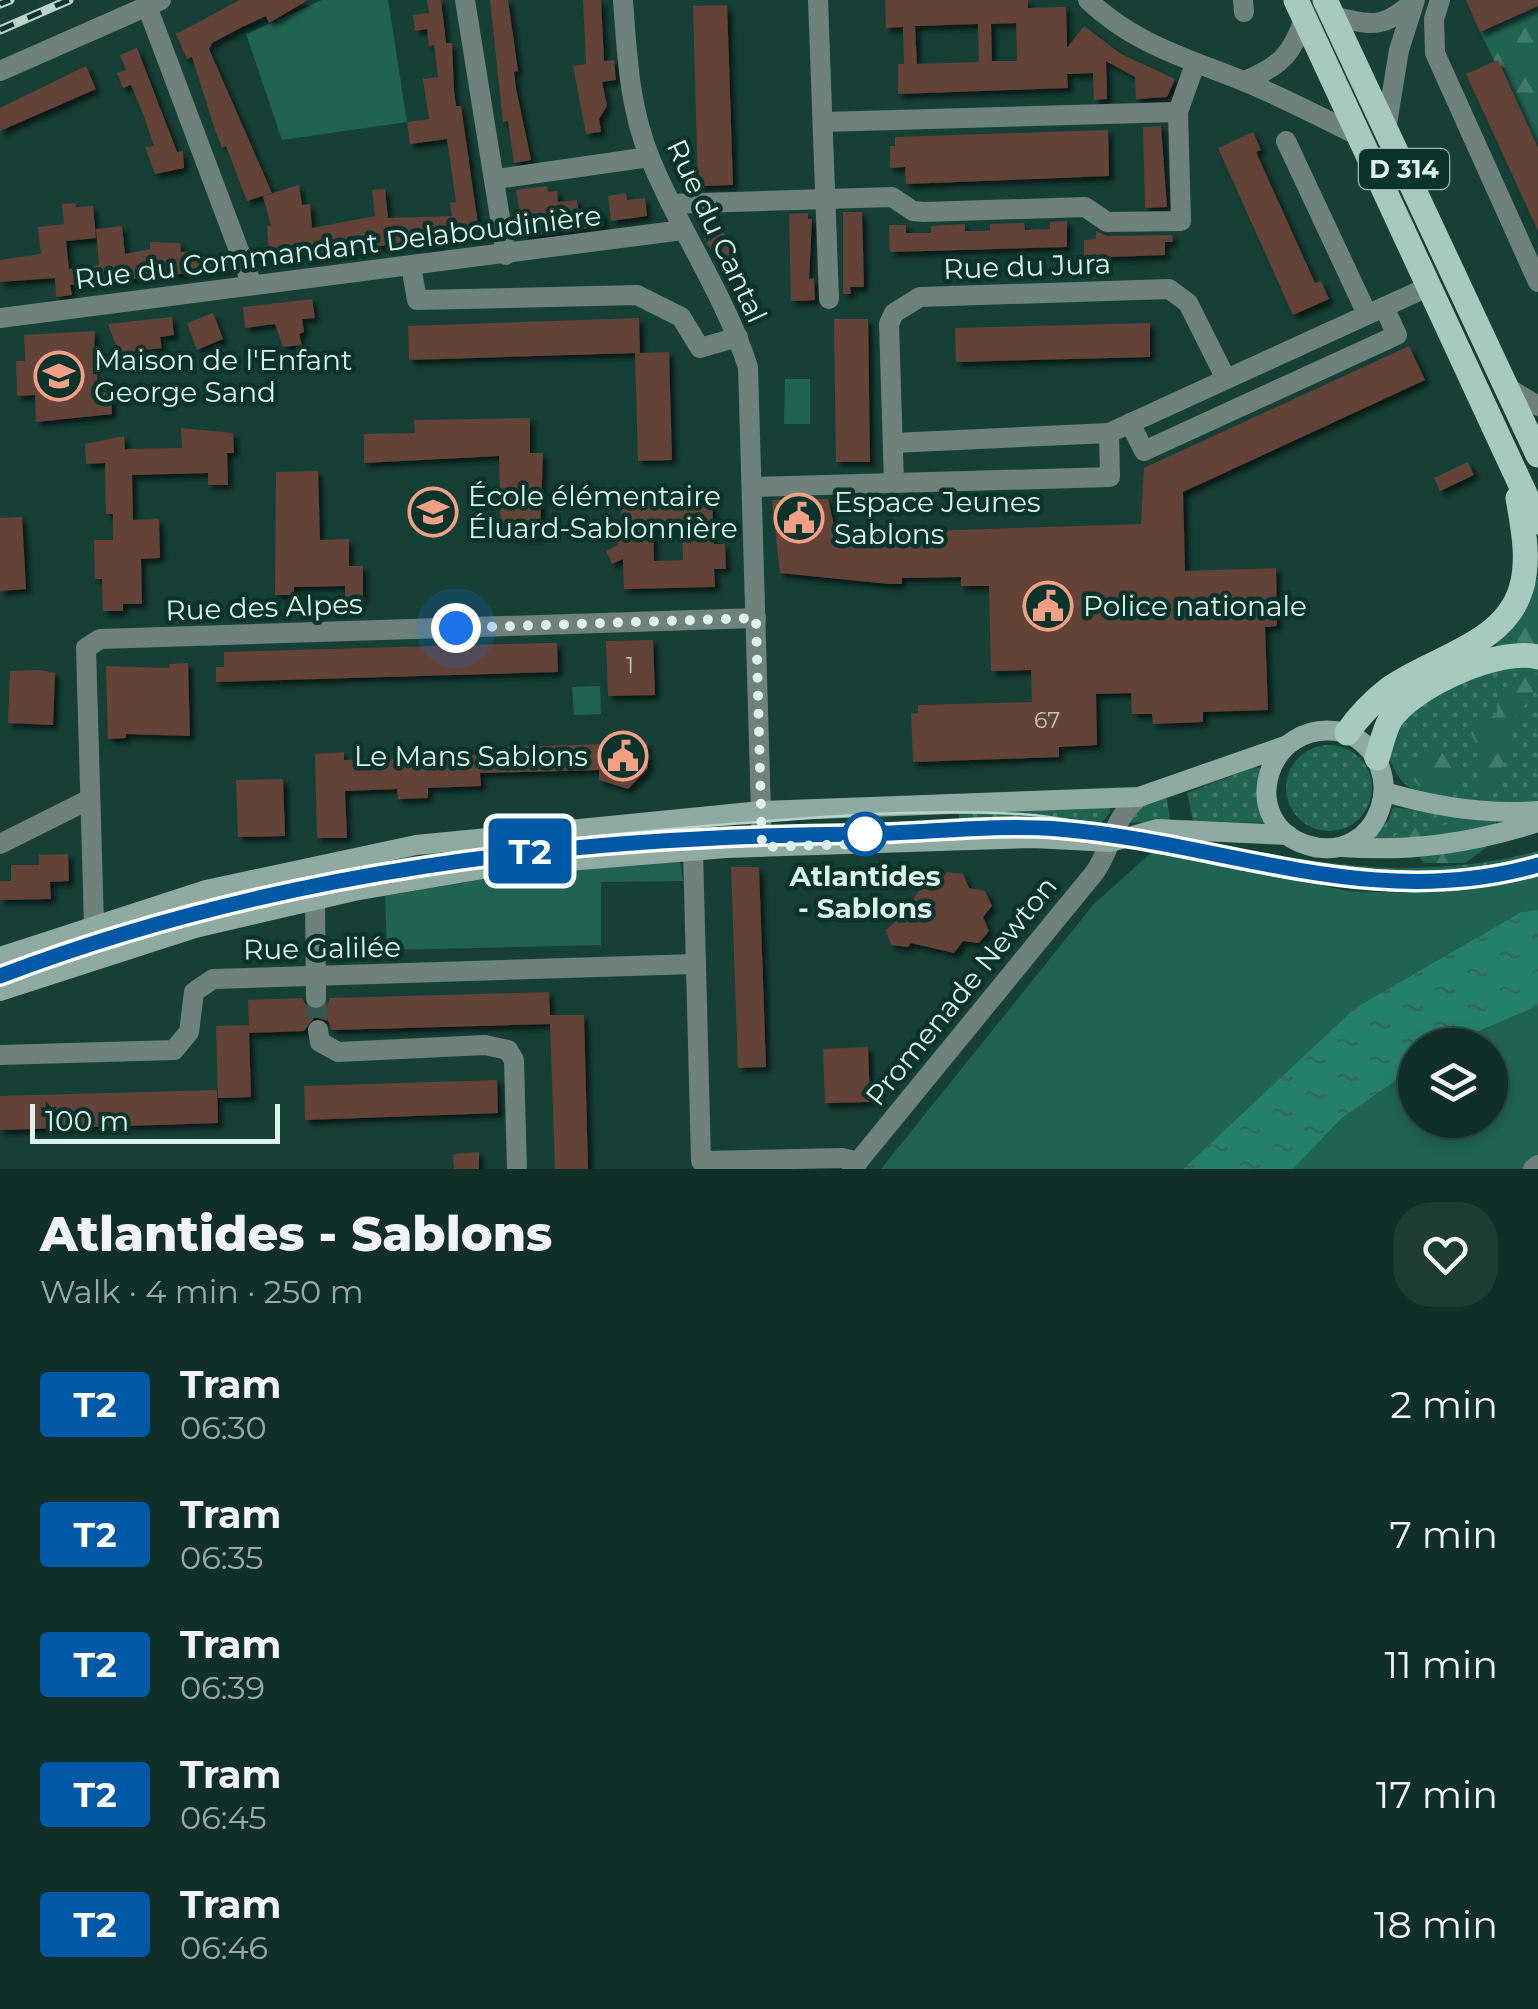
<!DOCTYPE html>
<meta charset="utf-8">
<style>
body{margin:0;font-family:Montserrat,sans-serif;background:#1e3b34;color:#f1f3f6;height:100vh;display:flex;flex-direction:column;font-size:38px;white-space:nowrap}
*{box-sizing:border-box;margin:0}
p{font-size:32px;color:#9ca9a8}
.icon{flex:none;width:55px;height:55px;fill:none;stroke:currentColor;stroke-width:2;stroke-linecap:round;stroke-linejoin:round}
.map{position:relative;height:1169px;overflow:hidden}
.drawer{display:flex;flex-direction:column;background:#102f28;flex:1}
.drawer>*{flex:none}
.badge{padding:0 20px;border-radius:8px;font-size:35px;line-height:65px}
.buttons{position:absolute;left:1398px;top:1028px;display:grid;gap:20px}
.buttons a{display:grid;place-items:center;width:110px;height:110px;border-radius:50%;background:#102f28;box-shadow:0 5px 15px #0003,0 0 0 2px #304a45;font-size:50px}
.scale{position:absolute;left:30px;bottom:25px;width:250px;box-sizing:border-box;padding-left:10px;border:5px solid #ddf2eb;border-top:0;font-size:28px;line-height:35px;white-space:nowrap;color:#ddf2eb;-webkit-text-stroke:8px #0a342b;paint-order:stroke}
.you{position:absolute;width:50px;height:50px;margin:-25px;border:8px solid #fff;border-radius:50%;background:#1a73e8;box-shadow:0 0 0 15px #1a73e833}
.map>.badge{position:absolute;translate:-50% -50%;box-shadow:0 0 0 5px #fff}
.round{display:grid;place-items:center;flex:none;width:105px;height:105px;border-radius:40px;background:#1e3b34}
.overview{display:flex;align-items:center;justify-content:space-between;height:170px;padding:0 40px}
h1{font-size:48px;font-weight:800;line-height:75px}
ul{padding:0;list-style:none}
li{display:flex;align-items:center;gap:30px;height:130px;padding:0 40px}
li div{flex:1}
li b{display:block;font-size:38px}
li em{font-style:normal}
li .badge{min-width:110px;font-weight:700;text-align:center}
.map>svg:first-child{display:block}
.grass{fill:url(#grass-dots)}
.forest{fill:url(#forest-firs)}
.park{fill:#216353}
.water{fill:url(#water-ripples)}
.building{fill:#634238;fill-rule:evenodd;filter:url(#shadow)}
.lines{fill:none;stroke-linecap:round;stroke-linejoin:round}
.street-tunnel{stroke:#345a50;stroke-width:20;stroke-dasharray:20 10;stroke-linecap:butt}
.street{stroke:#6f817b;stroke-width:20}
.secondary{stroke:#8eaaa1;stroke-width:20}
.primary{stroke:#a6cabf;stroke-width:25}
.tram{stroke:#bbd3cc;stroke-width:2.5}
.rail-casing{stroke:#bbd3cc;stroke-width:9}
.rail{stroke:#0a342b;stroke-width:5;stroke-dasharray:15;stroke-linecap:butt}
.line-casing{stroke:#fff;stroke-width:22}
.line{stroke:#0059a6;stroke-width:15}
.walk{stroke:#ddf2eb;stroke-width:10;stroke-dasharray:0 18}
.stop-dot{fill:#fff;stroke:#0059a6;stroke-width:5}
.labels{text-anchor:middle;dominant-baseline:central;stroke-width:9;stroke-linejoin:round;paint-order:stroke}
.number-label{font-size:22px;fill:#bec6be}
.shield{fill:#0a342b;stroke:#9eb9b1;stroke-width:2.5}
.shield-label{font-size:25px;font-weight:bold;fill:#ddf2eb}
.street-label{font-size:28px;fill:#ddf2eb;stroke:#0a342b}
.poi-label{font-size:28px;fill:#ddf2eb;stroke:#0a342b;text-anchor:start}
.stop-label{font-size:28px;font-weight:bold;fill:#ddf2eb;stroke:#0a342b}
</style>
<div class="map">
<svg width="1538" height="1169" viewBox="0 0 1538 1169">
<defs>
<pattern id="grass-dots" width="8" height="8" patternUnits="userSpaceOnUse" patternTransform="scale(2.5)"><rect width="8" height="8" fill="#216353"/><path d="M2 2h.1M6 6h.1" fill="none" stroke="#417a6c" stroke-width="1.8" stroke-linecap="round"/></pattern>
<pattern id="forest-firs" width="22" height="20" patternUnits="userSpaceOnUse" patternTransform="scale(2.5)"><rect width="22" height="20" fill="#216353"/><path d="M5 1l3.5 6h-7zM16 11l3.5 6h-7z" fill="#417a6c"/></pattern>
<pattern id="water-ripples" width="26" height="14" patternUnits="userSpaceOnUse" patternTransform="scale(2.5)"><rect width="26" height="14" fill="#25806b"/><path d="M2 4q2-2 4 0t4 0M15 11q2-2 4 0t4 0" fill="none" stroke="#32675a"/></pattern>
<filter id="shadow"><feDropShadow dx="4.5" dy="4.5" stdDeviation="2.5" flood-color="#0009"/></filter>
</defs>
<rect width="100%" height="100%" fill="#163f35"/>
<g class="grass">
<path d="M 1538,664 L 1538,801 C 1507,805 1439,805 1412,789 C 1397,780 1392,766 1387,750 L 1410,708 L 1469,675 Z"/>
<circle cx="1329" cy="788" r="43"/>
<path d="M 1254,767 L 1260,768 L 1266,823 L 1193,821 L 1187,793 Z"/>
<path d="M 1167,798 L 1170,821 L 1129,823 L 1134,810 Z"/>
<path d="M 1109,806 L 1110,812 L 1091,837 L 959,835 L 959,810 Z"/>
<path d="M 1393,807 L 1496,820 L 1495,831 L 1366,843 L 1389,820 Z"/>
<path d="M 720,819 L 721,842 L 428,872 L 425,851 Z"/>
<path d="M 1196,841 C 1317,862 1416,884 1538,851 L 1538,871 L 1442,887 L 1410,888 L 1199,856 Z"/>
<path d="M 412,852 L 414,873 L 141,937 L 136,918 L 218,894 Z"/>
<path d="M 59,942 L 64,961 L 0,985 L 0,963 Z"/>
</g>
<g class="forest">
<path d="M 1538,6 L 1538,148 L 1480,32 Z"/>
<path d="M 1529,579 L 1538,579 L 1538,646 L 1497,648 L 1495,639 Z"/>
<path d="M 1529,670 L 1538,675 L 1538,686 L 1516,717 L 1495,793 L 1487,798 L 1479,793 C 1485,774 1480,751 1471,733 L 1475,724 L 1497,714 L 1497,702 L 1519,673 Z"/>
<path d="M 1420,753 L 1445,753 L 1456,764 L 1460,785 C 1438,801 1424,794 1408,774 Z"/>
<path d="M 1484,820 L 1491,826 L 1484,832 L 1487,847 L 1465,863 L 1424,863 L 1409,843 L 1394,836 L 1403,829 Z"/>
</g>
<g class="park">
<path d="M 322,0 L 388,0 L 407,122 L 282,140 L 246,34 Z"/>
<path d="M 785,379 L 810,379 L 810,424 L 784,424 Z"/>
<path d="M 600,686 L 601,714 L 574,715 L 572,687 Z"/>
<path d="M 1155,849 L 1348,891 L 1406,893 L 1538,865 L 1538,910 L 1521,912 L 1355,1008 L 1183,1169 L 881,1169 L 1093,905 Z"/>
<path d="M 680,861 L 683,881 L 601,882 L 601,945 L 387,950 L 385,896 L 497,877 Z"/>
<path d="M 1538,1006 L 1538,1165 L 1533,1169 L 1293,1169 L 1341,1119 L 1415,1067 L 1415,1120 L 1490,1120 L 1490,1045 L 1446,1045 Z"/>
</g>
<path class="water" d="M 1538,910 L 1538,1006 L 1446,1045 L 1415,1045 L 1415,1067 L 1341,1119 L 1293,1169 L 1183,1169 L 1355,1008 L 1521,912 Z"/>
<g class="building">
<path d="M 240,0 L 308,0 L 269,23 L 266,16 L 242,27 L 212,43 L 209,49 L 272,193 L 247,201 L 226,146 L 222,148 L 214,127 L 192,57 L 187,59 L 176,34 Z"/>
<path d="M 427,0 L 441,0 L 446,43 L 452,43 L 454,91 L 456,106 L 461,106 L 479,232 L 442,237 L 443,243 L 423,246 L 422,239 L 306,259 L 304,251 L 269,255 L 267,226 L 271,226 L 263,196 L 299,185 L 302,205 L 310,204 L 312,228 L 375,216 L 372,190 L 385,189 L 388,218 L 452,216 L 450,203 L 456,202 L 447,139 L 410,144 L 407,122 L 429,119 L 423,79 L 438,77 L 434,45 L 429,46 L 427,29 L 415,31 L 413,15 L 429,13 Z"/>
<path d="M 490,0 L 508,0 L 518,71 L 514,72 L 516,88 L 531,160 L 514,163 L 508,121 L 503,122 Z"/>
<path d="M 583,0 L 601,0 L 604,61 L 614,60 L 616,80 L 602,82 L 607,106 L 599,119 L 601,132 L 586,134 L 573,66 L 586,64 Z"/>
<path d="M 885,0 L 1028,0 L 1028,8 L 1066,7 L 1067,48 L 1084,26 L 1121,54 L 1175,79 L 1167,97 L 1136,99 L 1135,77 L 1106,61 L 1107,99 L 1094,100 L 1093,73 L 1067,74 L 1068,88 L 898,94 L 898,64 L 904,64 L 903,27 L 886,28 ZM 1016,23 L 1017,61 L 992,61 L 991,24 ZM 978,24 L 979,62 L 917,64 L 915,26 Z"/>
<path d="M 1466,0 L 1538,0 L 1538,6 L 1480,32 Z"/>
<path d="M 727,5 L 733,185 L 698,186 L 693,6 Z"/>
<path d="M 137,48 L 177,152 L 183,151 L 184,168 L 155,174 L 145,147 L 154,146 L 143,114 L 131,85 L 123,88 L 117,73 L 126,70 L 120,55 Z"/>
<path d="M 1498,60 L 1538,148 L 1538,231 L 1466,74 Z"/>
<path d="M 86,66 L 96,89 L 0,131 L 0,108 Z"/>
<path d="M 1161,126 L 1167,207 L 1145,208 L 1143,127 Z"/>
<path d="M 1108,130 L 1109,176 L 906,184 L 905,167 L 890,168 L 890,146 L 895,146 L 895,137 Z"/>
<path d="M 1253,132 L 1261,150 L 1256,152 L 1315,283 L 1321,281 L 1329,299 L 1293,315 L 1218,148 Z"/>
<path d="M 547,186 L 548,192 L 557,191 L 558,202 L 577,200 L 579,214 L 602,212 L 604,226 L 524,237 L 516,190 Z"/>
<path d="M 626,193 L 627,200 L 645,198 L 647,216 L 611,221 L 608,196 Z"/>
<path d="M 76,203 L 76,207 L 93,206 L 96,238 L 66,241 L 69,269 L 99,265 L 96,229 L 122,226 L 125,254 L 150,249 L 150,242 L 180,243 L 181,252 L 197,250 L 198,255 L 227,257 L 231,269 L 70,285 L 72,295 L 56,297 L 55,278 L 0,282 L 0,260 L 41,254 L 38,227 L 64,224 L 62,204 Z"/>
<path d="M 843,212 L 862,212 L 864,287 L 850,287 L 851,294 L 843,294 Z"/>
<path d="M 808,213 L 808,219 L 812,219 L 809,279 L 814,278 L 815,300 L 791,301 L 789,214 Z"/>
<path d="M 1067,221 L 1067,247 L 890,252 L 889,225 L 906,225 L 906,233 L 931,233 L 931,226 L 965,224 L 965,231 L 990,231 L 990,224 L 1024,223 L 1025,230 L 1050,229 L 1050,222 Z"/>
<path d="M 1096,231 L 1107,236 L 1172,235 L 1173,242 L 1165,242 L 1165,255 L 1084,258 L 1084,240 L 1096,239 Z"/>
<path d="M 723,232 L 737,254 L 722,264 L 706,243 Z"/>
<path d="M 312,299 L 315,318 L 302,319 L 304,332 L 299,334 L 302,345 L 283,347 L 275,324 L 245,328 L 243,307 Z"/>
<path d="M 213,313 L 223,339 L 197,350 L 187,323 Z"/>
<path d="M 172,317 L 174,335 L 160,337 L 162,348 L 119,353 L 108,324 Z"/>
<path d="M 639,318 L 640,353 L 669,352 L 672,460 L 638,461 L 635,353 L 409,360 L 408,326 Z"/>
<path d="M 834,319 L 868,319 L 870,462 L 836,462 Z"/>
<path d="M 1150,323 L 1150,357 L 956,362 L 955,328 Z"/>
<path d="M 95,331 L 93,374 L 97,374 L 98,393 L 111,392 L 112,414 L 36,422 L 35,395 L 17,396 L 16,361 L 25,361 L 24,335 Z"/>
<path d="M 1409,346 L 1425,380 L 1183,492 L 1185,571 L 1276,568 L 1277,626 L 1265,627 L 1268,710 L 1203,712 L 1203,722 L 1153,724 L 1152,714 L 1132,714 L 1131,693 L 1096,694 L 1097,745 L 1059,747 L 1059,757 L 913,762 L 911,713 L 918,713 L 918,705 L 1032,702 L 1031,670 L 991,671 L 989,586 L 961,586 L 961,577 L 902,578 L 902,584 L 889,584 L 780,573 L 772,500 L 828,499 L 836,534 L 1141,524 L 1144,468 Z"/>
<path d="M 530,418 L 530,453 L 543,453 L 540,537 L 501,535 L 499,456 L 364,463 L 364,434 L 415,433 L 414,420 Z"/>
<path d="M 181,428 L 233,433 L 234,453 L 227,453 L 228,485 L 208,485 L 208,473 L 132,475 L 133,520 L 159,519 L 160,558 L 141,559 L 142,604 L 123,604 L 123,611 L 103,611 L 102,579 L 95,579 L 94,540 L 113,540 L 113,514 L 106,514 L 105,463 L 86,464 L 85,444 L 124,436 L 125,449 L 182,448 Z"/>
<path d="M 1468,462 L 1474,475 L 1440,491 L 1434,478 Z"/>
<path d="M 318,471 L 320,540 L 349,539 L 349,566 L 363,566 L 363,600 L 345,601 L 345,586 L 294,587 L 294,595 L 275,595 L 276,472 Z"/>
<path d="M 712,497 L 714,544 L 725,544 L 726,569 L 714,569 L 715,587 L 624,589 L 623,559 L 612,564 L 606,551 L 618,545 L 614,531 L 615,525 L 621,524 L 620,499 ZM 682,526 L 683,560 L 654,561 L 653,527 Z"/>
<path d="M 22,517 L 26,589 L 0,591 L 0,518 Z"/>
<path d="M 653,640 L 655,695 L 608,696 L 606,641 Z"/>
<path d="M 544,643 L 557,643 L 558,672 L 216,682 L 216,667 L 224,667 L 224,652 Z"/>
<path d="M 188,663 L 190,736 L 126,734 L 126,738 L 108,739 L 106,666 L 169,668 L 169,664 Z"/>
<path d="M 40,670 L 55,673 L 53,725 L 8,723 L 10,671 Z"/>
<path d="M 647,743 L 648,768 L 628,789 L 599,780 L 599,770 L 480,773 L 481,786 L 428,788 L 428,798 L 398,799 L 397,789 L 345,791 L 347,838 L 317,838 L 315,754 L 344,752 L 344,760 L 396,759 L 396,754 L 502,755 L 502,747 Z"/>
<path d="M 283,779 L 285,836 L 238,837 L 236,780 Z"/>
<path d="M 68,854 L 69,881 L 50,882 L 51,899 L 0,900 L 0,881 L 11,881 L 11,865 L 39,865 L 39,855 Z"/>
<path d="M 731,867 L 759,867 L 766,1067 L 738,1068 Z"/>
<path d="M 947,872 L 963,874 L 969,888 L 985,891 L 992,906 L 983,917 L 989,931 L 979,943 L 963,941 L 954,953 L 911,943 L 908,947 L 891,945 L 886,930 L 900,918 L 925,882 L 937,884 Z"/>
<path d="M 549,992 L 550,1015 L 584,1015 L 588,1169 L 555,1169 L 550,1024 L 332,1030 L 328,1021 L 315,1017 L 304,1031 L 249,1033 L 251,1097 L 218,1098 L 216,1026 L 249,1025 L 248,1000 L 302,998 L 308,1009 L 317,1012 L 327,1006 L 330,998 Z"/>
<path d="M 868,1047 L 870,1102 L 825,1103 L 823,1049 Z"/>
<path d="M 497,1080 L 498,1113 L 305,1120 L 304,1086 Z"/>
<path d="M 217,1090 L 218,1123 L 0,1130 L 0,1096 Z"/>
<path d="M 479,1152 L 479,1169 L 454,1169 L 453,1154 Z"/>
</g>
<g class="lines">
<path class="street-tunnel" d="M 316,998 L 318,1030"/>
<g class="street">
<path d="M 465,0 L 506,255"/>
<path d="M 623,0 C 627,54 629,107 650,158 C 679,230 724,293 748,367 L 762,847"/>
<path d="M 818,0 L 829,299"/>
<path d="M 1088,0 C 1134,44 1186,58 1243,81 C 1283,97 1322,118 1361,137"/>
<path d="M 1243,0 L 1244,12"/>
<path d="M 1440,0 L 1434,19 L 1435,53 L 1538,282"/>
<path d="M 147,6 L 252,285"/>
<path d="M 1331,16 C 1372,24 1380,31 1413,2"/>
<path d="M 0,71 L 161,0"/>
<path d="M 1244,81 C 1279,67 1292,55 1304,19"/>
<path d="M 823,122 L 1178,112"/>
<path d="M 1386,130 L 1399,50 L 1415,0"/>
<path d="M 1286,141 L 1367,314"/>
<path d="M 496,179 L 649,157"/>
<path d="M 671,204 L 892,197 L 913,211 L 924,212 L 1085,207 L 1107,222 L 1181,221 L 1178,112 L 1195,64"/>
<path d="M 411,266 L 417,300 L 637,295 L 681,317 L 700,348 L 738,337"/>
<path d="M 0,318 L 683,230"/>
<path d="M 1508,388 L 1538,406"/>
<path d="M 1130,423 L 1144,451 L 1397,335 L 1384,307"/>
<path d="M 893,443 L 1109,433 L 1430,286"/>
<path d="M 894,483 L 889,324 L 894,313 L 920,297 L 1169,289 L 1188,303 L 1226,379"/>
<path d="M 753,487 L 1110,477 L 1109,433"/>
<path d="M 0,844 L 88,800"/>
<path d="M 693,850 L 701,1161 L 842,1158 L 858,1162"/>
<path d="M 315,899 L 316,998"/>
<path d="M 95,959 L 86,648 L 100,639 L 756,618"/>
<path d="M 318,1030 L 320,1042 L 338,1052 L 485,1045 L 508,1050 L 514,1060 L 517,1169"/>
<path d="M 0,1055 L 174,1050 L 189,1032 L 194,992 L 213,979 L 696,964"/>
<path d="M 852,1169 L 1095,872 C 1114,844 1111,821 1139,797"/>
<path d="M 1533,1169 L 1538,1165"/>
</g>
<g class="secondary">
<path d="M 1342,732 C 1265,717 1236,823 1307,845 C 1380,868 1415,764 1347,733"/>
<path d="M 1385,792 C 1436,807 1485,815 1538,811"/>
<path d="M 1342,847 C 1412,852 1472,843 1538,822"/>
<path d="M 0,957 L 206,890 L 416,845 L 761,811 L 1139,797 L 1285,746"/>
<path d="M 0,991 L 195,928 L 354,891 L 495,867 L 726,848 L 1033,838 L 1111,842 L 1157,829 L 1288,835"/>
</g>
<g class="primary">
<path d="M 1296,0 L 1538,522"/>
<path d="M 1325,0 L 1538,455"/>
<path d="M 1347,733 C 1359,716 1372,702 1389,689 C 1431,658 1504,646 1521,589 C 1530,560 1523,527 1518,498"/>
<path d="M 1377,758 C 1381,746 1384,731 1390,720 C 1412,686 1499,647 1538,657"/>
</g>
<g class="tram">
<path d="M 793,834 L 1053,829"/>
<path d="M 0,967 C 231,881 461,846 706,826 C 808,818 916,808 1019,814 C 1058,816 1097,826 1135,834 C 1269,858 1404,895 1538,856"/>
</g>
<g class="rail-casing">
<g id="rail">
<path d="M 0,4 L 10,0"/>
<path d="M 0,30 L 69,0"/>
</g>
</g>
<use href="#rail" class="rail"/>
</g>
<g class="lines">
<g class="line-casing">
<path id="line" d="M 0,976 C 276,871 568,836 862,834 C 927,833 993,824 1058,829 C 1222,842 1372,913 1538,865"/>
</g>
<use href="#line" class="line"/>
<path class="walk" d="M 456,628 L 756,618 L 762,847 L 860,844 L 865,834"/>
</g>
<defs>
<g id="school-ring" transform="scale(2.5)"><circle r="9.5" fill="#0a342b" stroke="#f39f85" stroke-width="1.5"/><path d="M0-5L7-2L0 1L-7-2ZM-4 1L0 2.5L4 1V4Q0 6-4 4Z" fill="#f39f85"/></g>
<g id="civic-ring" transform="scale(2.5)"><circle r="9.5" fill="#0a342b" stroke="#f39f85" stroke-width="1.5"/><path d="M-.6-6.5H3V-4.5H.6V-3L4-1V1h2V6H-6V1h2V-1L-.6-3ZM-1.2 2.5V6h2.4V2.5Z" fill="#f39f85"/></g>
</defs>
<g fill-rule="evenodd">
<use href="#school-ring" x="59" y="376"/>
<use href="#school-ring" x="433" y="512"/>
<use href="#civic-ring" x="799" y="518"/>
<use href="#civic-ring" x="1048" y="606"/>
<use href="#civic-ring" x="623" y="756"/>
</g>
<circle class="stop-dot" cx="865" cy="834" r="20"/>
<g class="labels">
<g class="number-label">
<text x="630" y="665">1</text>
<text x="1047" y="720">67</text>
</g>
<rect class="shield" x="1359" y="149" width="90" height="40" rx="8"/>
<g class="shield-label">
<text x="1404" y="169">D 314</text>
</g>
<g class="street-label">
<text transform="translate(717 231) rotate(65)">Rue du Cantal</text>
<text transform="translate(338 247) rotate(-7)">Rue du Commandant Delaboudinière</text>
<text transform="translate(1027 266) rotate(-2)">Rue du Jura</text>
<text transform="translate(264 607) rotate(-2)">Rue des Alpes</text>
<text transform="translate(322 948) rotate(-1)">Rue Galilée</text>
<text transform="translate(961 991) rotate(-51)">Promenade Newton</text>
</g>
<g class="poi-label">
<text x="94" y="360">Maison de l'Enfant<tspan x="94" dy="32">George Sand</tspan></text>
<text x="468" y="496">École élémentaire<tspan x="468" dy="32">Éluard-Sablonnière</tspan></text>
<text x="834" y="502">Espace Jeunes<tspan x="834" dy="32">Sablons</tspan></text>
<text x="1083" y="606">Police nationale</text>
<text x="588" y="756" text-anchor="end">Le Mans Sablons</text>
</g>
<g class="stop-label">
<text x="865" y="876">Atlantides<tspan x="865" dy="32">- Sablons</tspan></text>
</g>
</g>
</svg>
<div class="buttons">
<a><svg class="icon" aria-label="layers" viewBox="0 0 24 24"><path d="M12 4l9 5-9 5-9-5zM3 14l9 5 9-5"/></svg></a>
</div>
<div class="scale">100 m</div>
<div class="you" style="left:456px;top:628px"></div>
<b class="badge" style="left:530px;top:851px;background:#0059a6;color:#fff">T2</b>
</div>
<section class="drawer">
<div class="overview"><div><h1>Atlantides - Sablons</h1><p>Walk · 4 min · 250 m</p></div><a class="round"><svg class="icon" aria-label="heart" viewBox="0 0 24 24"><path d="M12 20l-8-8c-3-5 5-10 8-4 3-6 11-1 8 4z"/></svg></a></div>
<ul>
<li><span class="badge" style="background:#0059a6;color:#fff">T2</span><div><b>Tram</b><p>06:30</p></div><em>2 min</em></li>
<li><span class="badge" style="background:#0059a6;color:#fff">T2</span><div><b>Tram</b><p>06:35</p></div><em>7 min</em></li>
<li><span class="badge" style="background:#0059a6;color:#fff">T2</span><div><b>Tram</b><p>06:39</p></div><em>11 min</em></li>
<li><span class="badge" style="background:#0059a6;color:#fff">T2</span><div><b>Tram</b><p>06:45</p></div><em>17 min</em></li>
<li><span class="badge" style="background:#0059a6;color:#fff">T2</span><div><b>Tram</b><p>06:46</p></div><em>18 min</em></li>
</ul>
</section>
